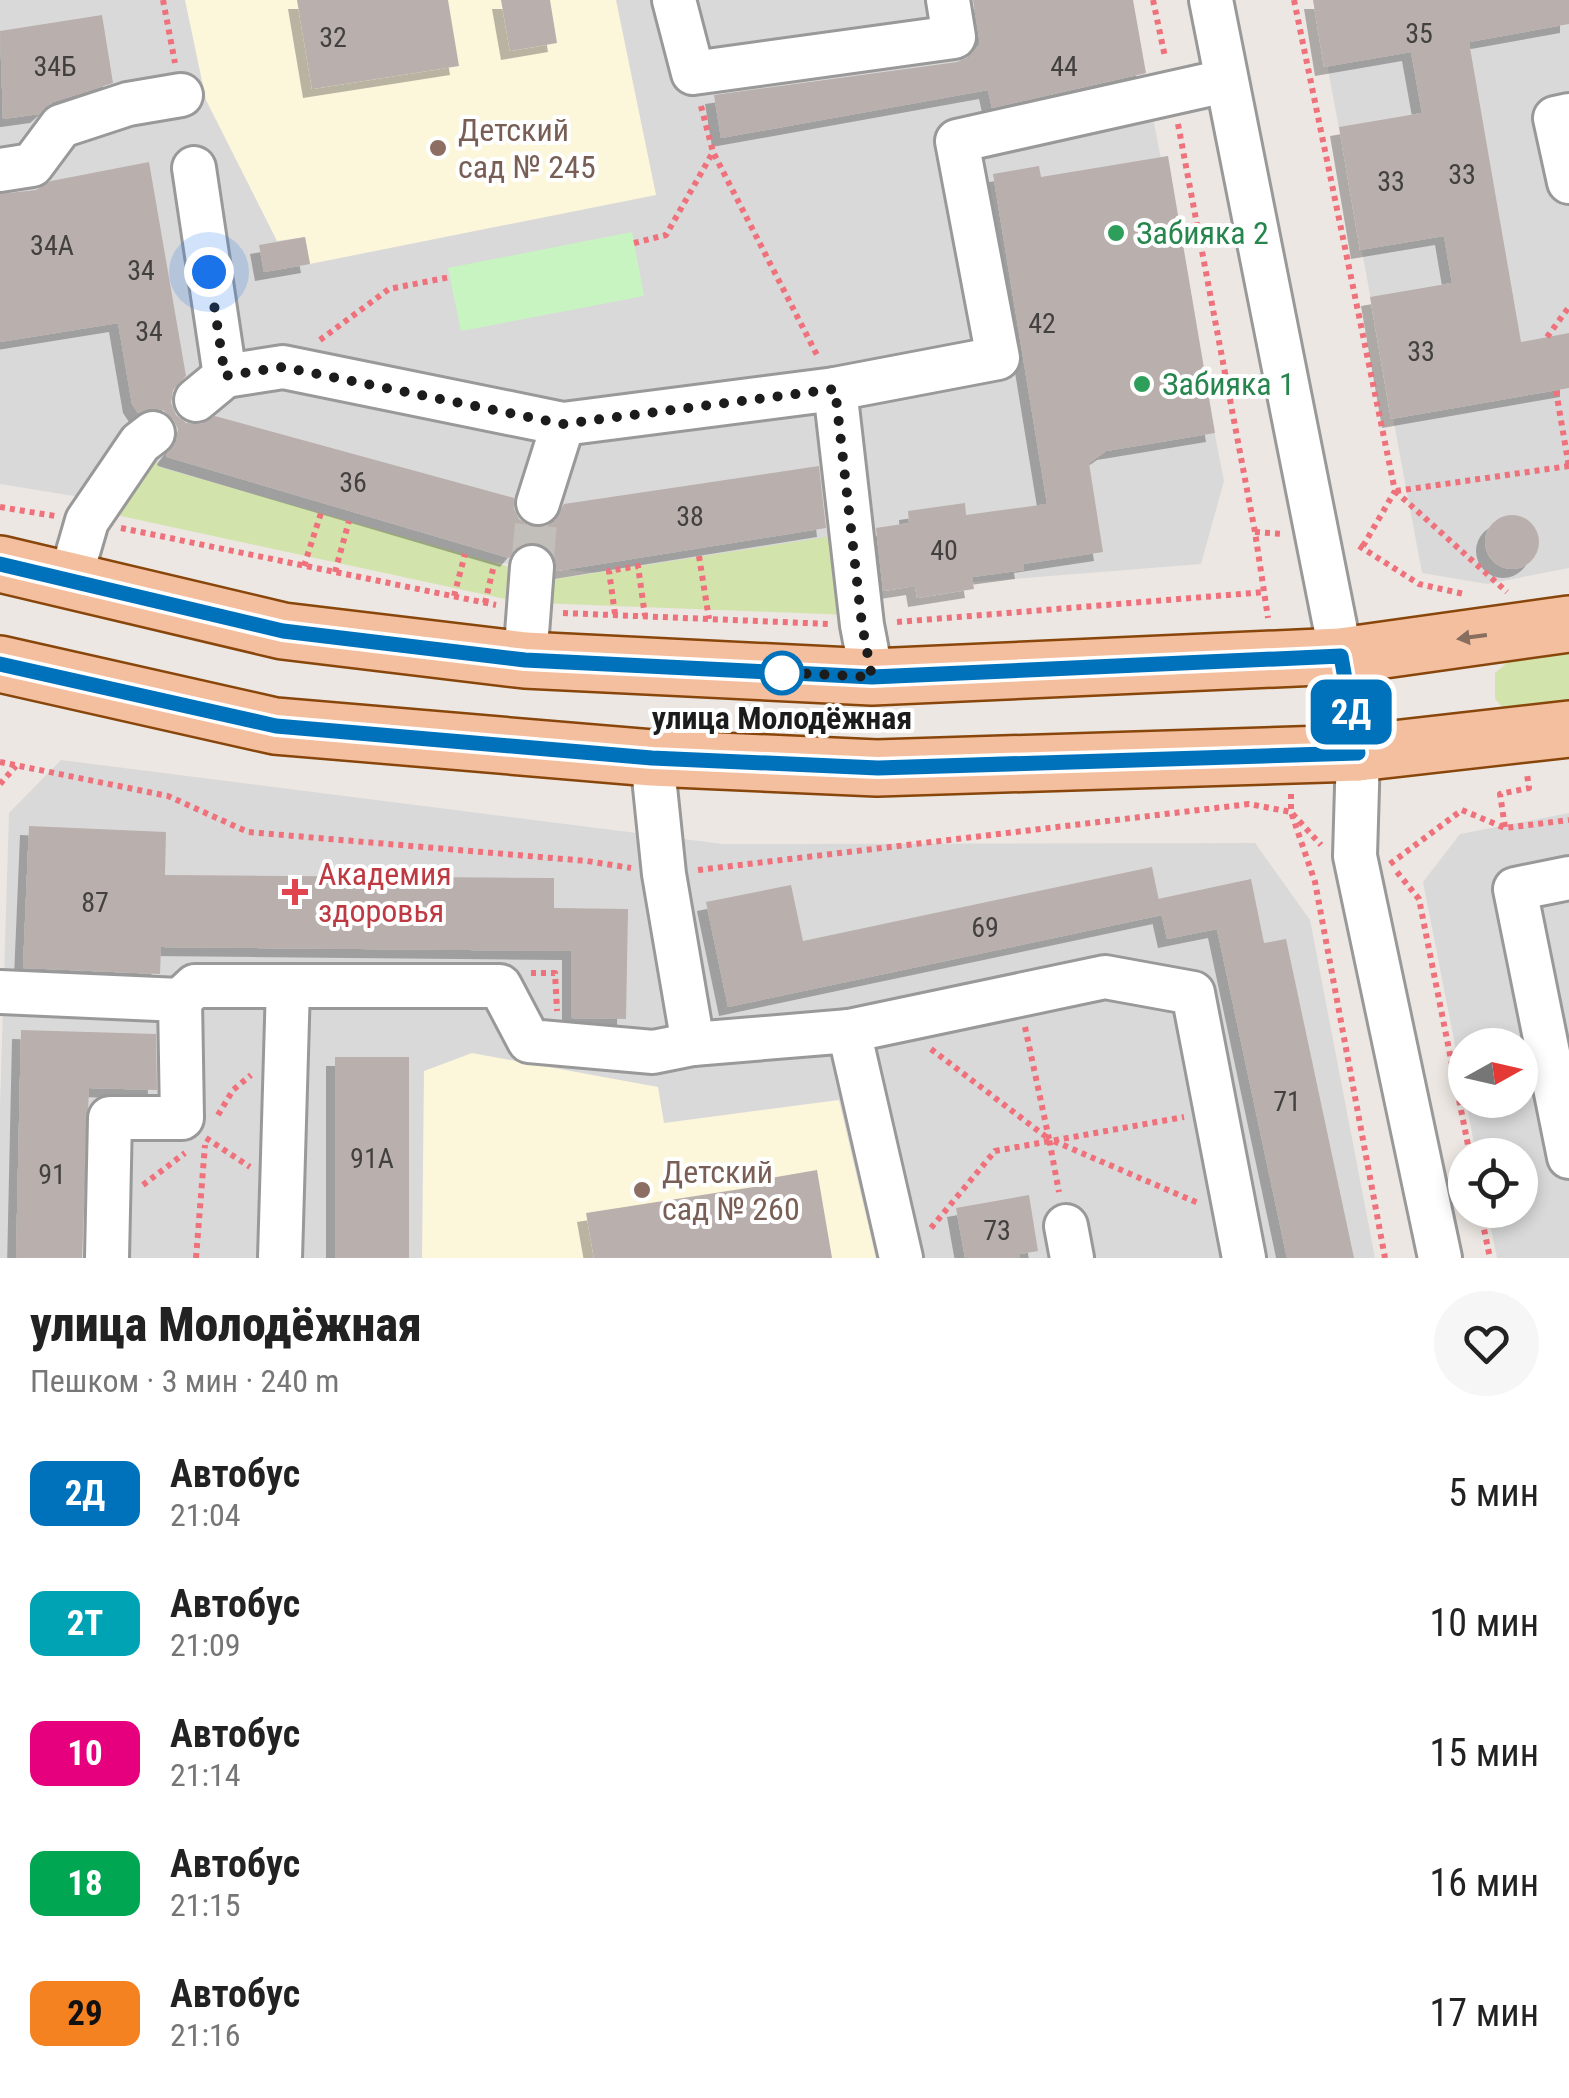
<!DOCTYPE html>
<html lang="ru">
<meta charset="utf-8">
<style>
body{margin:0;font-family:"Roboto Condensed",sans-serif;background:#f6f6f6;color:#222;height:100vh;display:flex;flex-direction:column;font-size:38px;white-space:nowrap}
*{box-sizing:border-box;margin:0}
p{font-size:32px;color:#767676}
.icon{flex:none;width:55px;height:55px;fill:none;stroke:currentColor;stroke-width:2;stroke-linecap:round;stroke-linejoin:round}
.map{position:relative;height:1258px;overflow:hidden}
.panel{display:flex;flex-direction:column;background:#fff;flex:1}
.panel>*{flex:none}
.badge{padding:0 20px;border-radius:15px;font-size:35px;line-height:65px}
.needle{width:65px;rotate:82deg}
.controls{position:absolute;left:1448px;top:1028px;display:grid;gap:20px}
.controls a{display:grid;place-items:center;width:90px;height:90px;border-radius:50%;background:#fff;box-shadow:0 5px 15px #0003;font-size:50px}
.you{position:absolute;width:50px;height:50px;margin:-25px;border:8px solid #fff;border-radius:50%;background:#1a73e8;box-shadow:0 0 0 15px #1a73e833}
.map>.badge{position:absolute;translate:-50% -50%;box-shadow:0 0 0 5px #fff}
.round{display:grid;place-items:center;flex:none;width:105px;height:105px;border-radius:52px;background:#f6f6f6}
.summary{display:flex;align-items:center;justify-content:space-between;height:170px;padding:0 30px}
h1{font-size:48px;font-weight:800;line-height:75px}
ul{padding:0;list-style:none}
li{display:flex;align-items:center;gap:30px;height:130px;padding:0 30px}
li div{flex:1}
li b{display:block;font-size:38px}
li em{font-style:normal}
li .badge{min-width:110px;font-weight:700;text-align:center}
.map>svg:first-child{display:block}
.residential{fill:#dad9d9}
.education{fill:#fcf6db}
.grass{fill:#d2e3ab}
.park{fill:#c7f4c1}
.building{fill:#b9afac;filter:url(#shadow)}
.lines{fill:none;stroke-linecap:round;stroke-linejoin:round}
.minor-tunnel{stroke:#c2beba;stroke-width:42;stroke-dasharray:42 21;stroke-linecap:butt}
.minor-casing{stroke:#999;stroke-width:48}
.major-casing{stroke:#88460b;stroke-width:60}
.path{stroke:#ef717c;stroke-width:6;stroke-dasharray:5 5;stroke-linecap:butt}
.minor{stroke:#fff;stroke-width:42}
.major{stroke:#f4bf9f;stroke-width:55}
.oneway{fill:#886e5e}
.line-casing{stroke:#fff;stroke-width:22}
.line{stroke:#0072bc;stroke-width:15}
.walk{stroke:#1c1c1c;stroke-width:10;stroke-dasharray:0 18}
.education-dot{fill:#8d6e63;stroke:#fff;stroke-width:4}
.leisure-dot{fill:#2e9e5b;stroke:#fff;stroke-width:4}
.stop-dot{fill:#fff;stroke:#0072bc;stroke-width:5}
.health-dot{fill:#e0444e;stroke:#fff;stroke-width:4}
.labels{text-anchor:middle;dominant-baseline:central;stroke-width:8;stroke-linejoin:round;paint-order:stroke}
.number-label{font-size:28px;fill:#434140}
.education-label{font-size:32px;fill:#785e54;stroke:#fff;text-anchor:start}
.leisure-label{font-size:32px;fill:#27864d;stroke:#fff;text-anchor:start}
.stop-label{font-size:32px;font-weight:bold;fill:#1c1c1c;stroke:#fff}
.health-label{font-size:32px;fill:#be3a42;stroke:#fff;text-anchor:start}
</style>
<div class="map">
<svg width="1569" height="1258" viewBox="0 0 1569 1258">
<defs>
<filter id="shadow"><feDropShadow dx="-9" dy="9" stdDeviation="0" flood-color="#0004"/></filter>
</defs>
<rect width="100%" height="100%" fill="#ece7e2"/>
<g class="residential">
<path d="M 0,0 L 1130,0 L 1224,481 L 1201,564 L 813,595 L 276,540 L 80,497 L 0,484 Z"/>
<path d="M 1315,0 L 1569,0 L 1569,568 L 1487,584 L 1422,573 Z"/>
<path d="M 61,760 L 723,844 L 1255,843 L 1310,920 L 1375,1258 L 0,1258 L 0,1107 L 9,813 Z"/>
<path d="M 1569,813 L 1569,1258 L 1497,1258 L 1487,1210 L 1520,1210 L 1520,1155 L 1476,1155 L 1466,1100 L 1520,1100 L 1520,1045 L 1465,1045 L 1465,1096 L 1423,882 L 1460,834 Z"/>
</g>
<g class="education">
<path d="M 185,0 L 616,0 L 656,195 L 310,264 L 305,237 L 277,241 L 206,100 Z"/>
<path d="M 472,1053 L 658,1087 L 664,1123 L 839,1100 L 876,1258 L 422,1258 L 424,1071 Z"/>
</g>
<g class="grass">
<path d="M 150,451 L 159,467 L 524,571 L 519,602 L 107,513 Z"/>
<path d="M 839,535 L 850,615 L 539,603 L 541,575 L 556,579 Z"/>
<path d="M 1569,651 L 1569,705 L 1505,710 L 1495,699 L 1495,673 L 1509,661 Z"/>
</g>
<path class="park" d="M 632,232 L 644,296 L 461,331 L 448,268 Z"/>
<g class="building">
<path d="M 297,0 L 448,0 L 459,66 L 312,89 Z"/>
<path d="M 501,0 L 550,0 L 557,43 L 510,51 Z"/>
<path d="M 973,0 L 1133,0 L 1146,73 L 992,108 L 988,90 L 721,138 L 714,95 L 957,62 L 969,57 L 980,44 Z"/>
<path d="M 1313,0 L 1569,0 L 1569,24 L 1469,42 L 1521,342 L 1569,333 L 1569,388 L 1391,419 L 1370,297 L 1452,283 L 1444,236 L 1360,250 L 1339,127 L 1422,113 L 1411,52 L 1324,67 Z"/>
<path d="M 102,15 L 113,83 L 53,102 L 39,114 L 3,119 L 0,31 Z"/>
<path d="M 1168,156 L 1215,433 L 1106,451 L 1089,463 L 1103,552 L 1023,564 L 1024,570 L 972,577 L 974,589 L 917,598 L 915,586 L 883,591 L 876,528 L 909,523 L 908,511 L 965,503 L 966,515 L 1047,504 L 993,174 L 1039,166 L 1041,177 Z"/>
<path d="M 149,162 L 186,376 L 173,390 L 171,403 L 176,415 L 186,423 L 201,424 L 215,416 L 514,498 L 514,509 L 519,519 L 531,527 L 542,528 L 554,522 L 564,504 L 819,466 L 826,528 L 557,571 L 554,555 L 545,546 L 535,542 L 520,545 L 509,558 L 167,457 L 166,455 L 176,442 L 178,429 L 173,419 L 163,410 L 151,408 L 138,413 L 132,404 L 118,323 L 0,342 L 0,194 L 36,190 L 51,181 Z"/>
<path d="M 305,237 L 310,264 L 264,272 L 259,245 Z"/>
<circle cx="1512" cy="542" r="27"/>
<path d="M 29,826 L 166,832 L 165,875 L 554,878 L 554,908 L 628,909 L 626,1019 L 571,1018 L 571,951 L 161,947 L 160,974 L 23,968 Z"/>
<path d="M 1152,867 L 1162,915 L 728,1007 L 706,902 L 791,885 L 803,941 Z"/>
<path d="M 1251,879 L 1264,943 L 1286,939 L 1354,1258 L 1287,1258 L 1217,929 L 1167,939 L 1158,899 Z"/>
<path d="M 21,1030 L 156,1034 L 157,1090 L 89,1088 L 82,1258 L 16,1258 Z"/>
<rect x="335" y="1057" width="74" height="201"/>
<path d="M 817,1170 L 832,1258 L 594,1258 L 586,1213 L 760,1186 L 759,1180 Z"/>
<path d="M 1029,1195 L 1038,1251 L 1020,1254 L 1020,1258 L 965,1258 L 956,1208 Z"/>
</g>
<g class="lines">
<path class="minor-tunnel" d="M 532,567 L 538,503"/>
<g class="minor-casing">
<g id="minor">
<path d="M 674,0 L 693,73 L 954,37 L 948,0"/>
<path d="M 1211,0 L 1341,656"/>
<path d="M 1569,115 L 1555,118 L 1569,182"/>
<path d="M 194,168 L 225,376 L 283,367 L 563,424 L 835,389 L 862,625 L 872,677"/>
<path d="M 0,170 L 32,165 L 61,126 L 128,104 L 181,95"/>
<path d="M 835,389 L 998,358 L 957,141 L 1225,81"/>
<path d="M 196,400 L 225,376"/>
<path d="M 538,503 L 563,424"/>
<path d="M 69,583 L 87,521 L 140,443 L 153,433"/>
<path d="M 525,660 L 532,567"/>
<path d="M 1358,753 L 1355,856 L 1440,1258"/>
<path d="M 652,758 L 664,874 L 693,1044 L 849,1031 L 1105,977 L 1193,993 L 1244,1258"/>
<path d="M 1569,878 L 1515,889 L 1569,1157"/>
<path d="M 0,992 L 180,1000 L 195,986 L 500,986 L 529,1041 L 653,1052 L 693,1044"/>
<path d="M 849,1031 L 901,1258"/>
<path d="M 1066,1226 L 1072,1258"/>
<path d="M 107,1258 L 110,1118 L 182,1118 L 180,1000"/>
<path d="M 280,1258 L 288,986"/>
</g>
</g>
<g class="major-casing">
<g id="major">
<path d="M 0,564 L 283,631 L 525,660 L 872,677 L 1341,656 L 1569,624"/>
<path d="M 1341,656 L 1358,753"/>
<path d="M 0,664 L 275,726 L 652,758 L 877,768 L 1358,753 L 1569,729"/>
</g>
</g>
<g class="path">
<path d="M 163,0 L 175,63"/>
<path d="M 1153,0 L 1165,57"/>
<path d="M 1294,0 L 1395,491 L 1363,546"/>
<path d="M 701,106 L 713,152 L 818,357"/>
<path d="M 1178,124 L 1255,532 L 1268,618"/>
<path d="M 634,243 L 666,235 L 713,152"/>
<path d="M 1547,337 L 1569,307"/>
<path d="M 320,340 L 389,289 L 450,277"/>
<path d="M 1556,391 L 1569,467"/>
<path d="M 1395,491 L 1507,592"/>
<path d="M 1396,491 L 1569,466"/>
<path d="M 0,507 L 55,516"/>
<path d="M 121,528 L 496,605"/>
<path d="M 1255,532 L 1283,534"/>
<path d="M 1359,546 L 1419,584 L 1464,594"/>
<path d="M 699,556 L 709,619"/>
<path d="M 304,566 L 321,513"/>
<path d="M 335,572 L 349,521"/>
<path d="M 454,596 L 465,554"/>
<path d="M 485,603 L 493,569"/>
<path d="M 563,613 L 830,624"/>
<path d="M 615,614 L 609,571 L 638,566 L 645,616"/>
<path d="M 897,622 L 1265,592"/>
<path d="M 0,762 L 168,796 L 248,832 L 587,861 L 631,868"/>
<path d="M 0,784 L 16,766"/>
<path d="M 1291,794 L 1291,812 L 1315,882 L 1385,1258"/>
<path d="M 1505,827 L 1500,794 L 1529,788 L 1527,774"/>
<path d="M 1390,864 L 1462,810 L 1505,828 L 1569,820"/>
<path d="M 698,870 L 1249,804 L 1291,812 L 1321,845"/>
<path d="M 1397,872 L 1419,899 L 1470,1155"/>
<path d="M 531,973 L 555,973 L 557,1011"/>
<path d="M 1025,1027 L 1049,1139 L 1198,1203"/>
<path d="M 931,1049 L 1049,1139 L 1059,1192"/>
<path d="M 218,1115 L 233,1090 L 251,1075"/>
<path d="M 206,1138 L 250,1167"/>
<path d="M 143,1185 L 185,1153"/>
<path d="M 1480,1210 L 1490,1258"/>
<path d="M 931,1228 L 995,1151 L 1184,1117"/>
<path d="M 196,1258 L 205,1145"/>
</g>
<use href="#minor" class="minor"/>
<use href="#major" class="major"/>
</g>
<defs><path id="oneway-solid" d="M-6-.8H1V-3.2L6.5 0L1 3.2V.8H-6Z" transform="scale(2.5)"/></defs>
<use class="oneway" href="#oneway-solid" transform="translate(1472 637) rotate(172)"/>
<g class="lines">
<g class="line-casing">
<path id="line" d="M 0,564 L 283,631 L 525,660 L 872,677 L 1341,656 L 1358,753 L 878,768 L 652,758 L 276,726 L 0,664"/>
</g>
<use href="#line" class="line"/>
<path class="walk" d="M 209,272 L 225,376 L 283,367 L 563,424 L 835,389 L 862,625 L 872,677 L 773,672 L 782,673"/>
</g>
<g class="education-dot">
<circle cx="438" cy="148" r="10"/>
<circle cx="642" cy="1190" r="10"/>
</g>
<g class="leisure-dot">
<circle cx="1116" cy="233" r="10"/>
<circle cx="1142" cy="384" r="10"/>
</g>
<circle class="stop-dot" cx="782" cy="673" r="20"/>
<path class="health-dot" d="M290 877h10v10h10v10h-10v10h-10v-10h-10v-10h10z"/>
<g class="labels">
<g class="number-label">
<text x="1419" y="33">35</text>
<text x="333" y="37">32</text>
<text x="55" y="66">34Б</text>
<text x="1064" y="66">44</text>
<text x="1462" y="174">33</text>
<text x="1391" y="181">33</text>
<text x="52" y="245">34А</text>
<text x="141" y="270">34</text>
<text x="1042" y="323">42</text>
<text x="149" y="331">34</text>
<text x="1421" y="351">33</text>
<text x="353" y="482">36</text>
<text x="690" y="516">38</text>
<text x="944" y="550">40</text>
<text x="95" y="902">87</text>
<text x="985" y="927">69</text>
<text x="1287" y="1101">71</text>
<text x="372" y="1158">91А</text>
<text x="52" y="1174">91</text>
<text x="997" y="1230">73</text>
</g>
<g class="education-label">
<text x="458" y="130">Детский<tspan x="458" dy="37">сад № 245</tspan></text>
<text x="662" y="1172">Детский<tspan x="662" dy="37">сад № 260</tspan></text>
</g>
<g class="leisure-label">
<text x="1136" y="233">Забияка 2</text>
<text x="1162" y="384">Забияка 1</text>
</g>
<g class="stop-label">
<text x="782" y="718">улица Молодёжная</text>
</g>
<g class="health-label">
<text x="318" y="874">Академия<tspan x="318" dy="37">здоровья</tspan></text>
</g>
</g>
</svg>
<div class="controls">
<a><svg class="needle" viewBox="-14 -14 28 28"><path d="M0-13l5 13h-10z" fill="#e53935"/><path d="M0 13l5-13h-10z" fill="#767676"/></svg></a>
<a><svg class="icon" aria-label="locate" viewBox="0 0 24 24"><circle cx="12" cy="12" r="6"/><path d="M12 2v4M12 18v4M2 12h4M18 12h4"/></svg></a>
</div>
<div class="you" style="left:209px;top:272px"></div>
<b class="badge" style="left:1351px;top:712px;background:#0072bc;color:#fff">2Д</b>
</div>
<section class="panel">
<div class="summary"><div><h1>улица Молодёжная</h1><p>Пешком · 3 мин · 240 m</p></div><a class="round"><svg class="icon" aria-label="heart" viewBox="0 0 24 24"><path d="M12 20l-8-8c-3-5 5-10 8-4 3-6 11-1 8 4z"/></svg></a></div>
<ul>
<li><span class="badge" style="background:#0072bc;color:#fff">2Д</span><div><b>Автобус</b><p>21:04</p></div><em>5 мин</em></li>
<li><span class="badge" style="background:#00a3b4;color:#fff">2Т</span><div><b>Автобус</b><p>21:09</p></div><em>10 мин</em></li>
<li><span class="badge" style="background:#e6007e;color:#fff">10</span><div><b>Автобус</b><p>21:14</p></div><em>15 мин</em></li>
<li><span class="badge" style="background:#00a651;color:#fff">18</span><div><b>Автобус</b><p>21:15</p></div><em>16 мин</em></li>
<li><span class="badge" style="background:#f58220;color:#111">29</span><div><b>Автобус</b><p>21:16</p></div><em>17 мин</em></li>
</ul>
</section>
